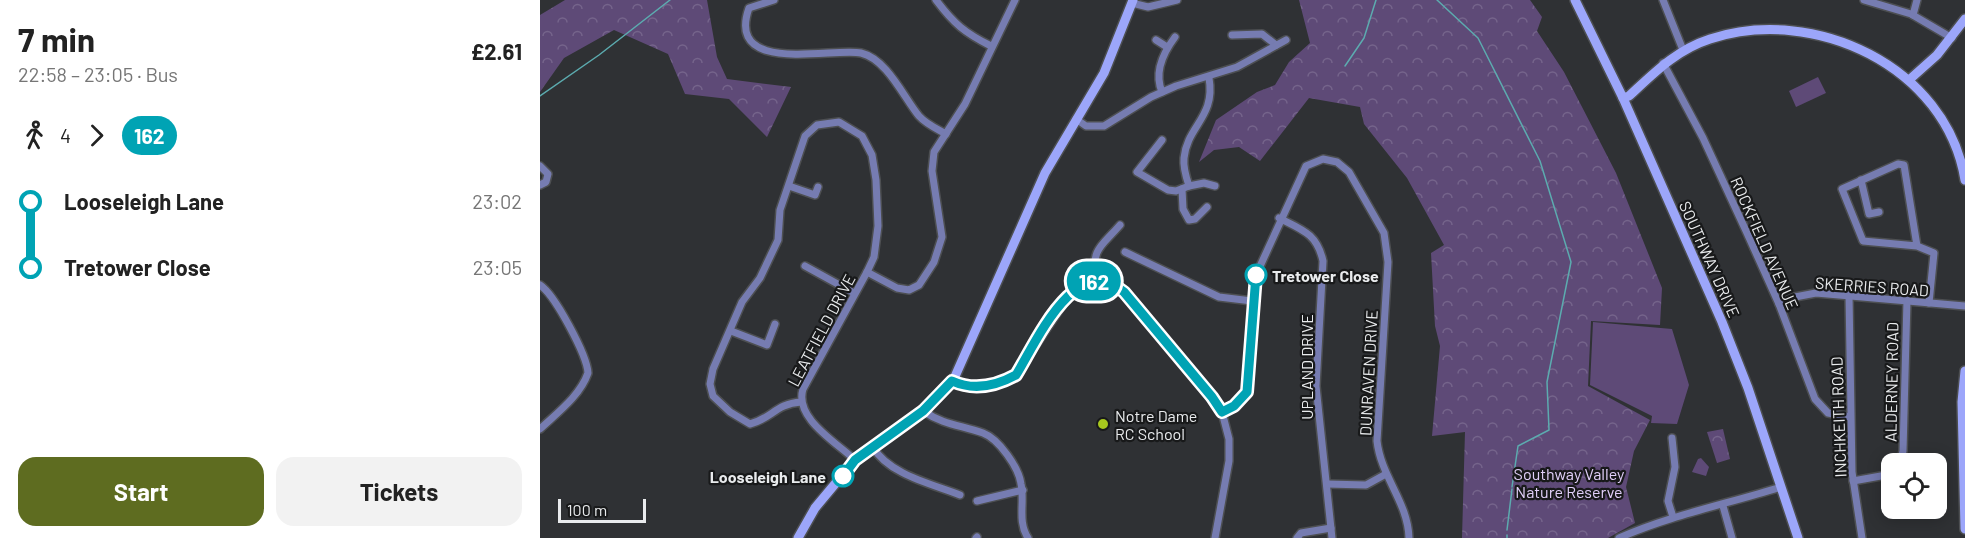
<!DOCTYPE html>
<meta charset="utf-8">
<style>
body{margin:0;font-family:Barlow,sans-serif;background:#f2f2f2;color:#222;height:100vh;display:flex;flex-direction:column;font-size:22px;white-space:nowrap}
*{box-sizing:border-box;margin:0}
p{font-size:20px;color:#767676}
.icon{flex:none;width:33px;height:33px;fill:none;stroke:currentColor;stroke-width:2;stroke-linecap:round;stroke-linejoin:round}
.map{position:relative;flex:1;overflow:hidden}
.panel{display:flex;flex-direction:column;background:#fff;width:540px}
.panel>*{flex:none}
.badge{padding:0 12px;border-radius:20px;font-size:21px;line-height:39px}
.buttons{position:absolute;left:1341px;top:453px;display:grid;gap:12px}
.buttons a{display:grid;place-items:center;width:66px;height:66px;border-radius:12px;background:#fff;box-shadow:0 3px 15px #0003;font-size:30px}
.scale{position:absolute;left:18px;bottom:15px;width:88px;box-sizing:border-box;padding-left:6px;border:3px solid #e9ebed;border-top:0;font-size:16px;line-height:21px;white-space:nowrap;color:#e9ebed;-webkit-text-stroke:4px #18191a;paint-order:stroke}
.map>.badge{position:absolute;translate:-50% -50%;box-shadow:0 0 0 3px #fff}
.legs{display:flex;align-items:center;gap:9px;height:66px;padding:0 18px;font-size:20px}
.legs p{margin-inline-start:auto}
.headline{display:flex;align-items:center;justify-content:space-between;height:102px;padding:0 18px}
h1{font-size:33px;font-weight:700;line-height:45px}
.cta{display:flex;gap:12px;margin-top:auto;padding:12px 18px}
.cta a{flex:1;height:69px;border-radius:18px;background:#5e6c20;color:#fff;font-size:24px;font-weight:700;line-height:69px;text-align:center}
.cta a+a{background:#f2f2f2;color:#222}
ul{padding:0 18px;list-style:none}
li{display:flex;align-items:center;gap:21px;height:66px;font-size:22px}
li i{display:grid;place-items:center;width:9px;height:100%;margin:0 8px;background:currentColor}
li i::after{content:'';width:15px;height:15px;margin:-8px;border:4px solid;border-radius:50%;background:#fff}
li p{margin-inline-start:auto}
li:first-child i{background:linear-gradient(#0000 50%,currentColor 0)}
li:last-child i{background:linear-gradient(currentColor 50%,#0000 0)}
main{display:flex;flex:1;min-height:0}
.map>svg:first-child{display:block}
.forest{fill:url(#forest-crowns)}
.garden{fill:#5e4a77}
.lines{fill:none;stroke-linecap:round;stroke-linejoin:round}
.stream{stroke:#5cabaf;stroke-width:1.5}
.street-casing{stroke:#4d4f52;stroke-width:10}
.secondary-casing{stroke:#4d4f52;stroke-width:12}
.street{stroke:#767cb1;stroke-width:7}
.secondary{stroke:#9ca6fa;stroke-width:9}
.line-1-casing{stroke:#fff;stroke-width:14}
.line-1{stroke:#00a3b4;stroke-width:9}
.stop-1-dot{fill:#fff;stroke:#00a3b4;stroke-width:3}
.poi-dot{fill:#a7c71e;stroke:#18191a;stroke-width:2}
.labels{text-anchor:middle;dominant-baseline:central;stroke-width:4.5;stroke-linejoin:round;paint-order:stroke}
.street-label{font-size:16px;fill:#e9ebed;stroke:#18191a}
.stop-label{font-size:16px;font-weight:bold;fill:#e9ebed;stroke:#18191a;text-anchor:start}
.poi-label{font-size:16px;fill:#e9ebed;stroke:#18191a;text-anchor:start}
.park-label{font-size:16px;fill:#e2d0fa;stroke:#18191a}
</style>
<main>
<section class="panel">
<div class="headline"><div><h1>7 min</h1><p>22:58 – 23:05 · Bus</p></div><b>£2.61</b></div>
<div class="legs"><svg class="icon" aria-label="walk" viewBox="0 0 24 24"><circle cx="13" cy="4" r="2"/><path d="M13 8l-2 6 4 7M11 14l-3 7M7 12l3-4h3l4 4"/></svg>4<svg class="icon" aria-label="forward" viewBox="0 0 24 24"><path d="M9 5l7 7-7 7"/></svg><b class="badge" style="background:#00a3b4;color:#fff">162</b></div>
<ul>
<li><i style="color:#00a3b4"></i><b>Looseleigh Lane</b><p>23:02</p></li>
<li><i style="color:#00a3b4"></i><b>Tretower Close</b><p>23:05</p></li>
</ul>
<div class="cta"><a>Start</a><a>Tickets</a></div>
</section>
<div class="map">
<svg width="1425" height="538" viewBox="0 0 1425 538">
<defs>
<pattern id="forest-crowns" width="20" height="18" patternUnits="userSpaceOnUse" patternTransform="scale(1.5)"><rect width="20" height="18" fill="#5e4a77"/><path d="M2 6a3 3 0 1 1 6 0M12 15a3 3 0 1 1 6 0" fill="none" stroke="#75648b"/></pattern>
</defs>
<rect width="100%" height="100%" fill="#2f3134"/>
<g class="forest">
<path d="M 25,0 L 167,0 L 177,57 L 187,79 L 251,87 L 227,137 L 189,99 L 145,94 L 128,54 L 74,30 L 24,58 L 0,92 L 0,15 Z"/>
<path d="M 759,0 L 990,0 L 1002,17 L 997,31 L 1024,72 L 1076,173 L 1122,288 L 1120,325 L 1051,321 L 1048,386 L 1110,420 L 1094,451 L 1086,487 L 1095,523 L 1068,538 L 922,538 L 925,432 L 892,436 L 900,346 L 895,326 L 891,253 L 904,245 L 867,178 L 824,124 L 820,107 L 769,98 L 720,161 L 699,147 L 674,150 L 659,162 L 676,120 L 717,92 L 735,85 L 749,62 L 770,43 Z"/>
<path d="M 1183,429 L 1190,459 L 1177,463 L 1167,432 Z"/>
</g>
<g class="garden">
<path d="M 1278,77 L 1286,93 L 1256,107 L 1249,91 Z"/>
<path d="M 1053,322 L 1132,329 L 1149,385 L 1137,424 L 1111,423 L 1112,416 L 1050,385 Z"/>
<path d="M 1161,458 L 1169,467 L 1166,476 L 1152,472 L 1158,459 Z"/>
</g>
<g class="lines">
<g class="stream">
<path d="M 897,0 L 938,38 L 1000,161 L 1031,262 L 1007,382 L 1009,430 L 978,446 L 972,487"/>
<path d="M 805,66 L 824,38 L 836,0"/>
<path d="M 0,96 L 59,55 L 130,0"/>
<path d="M 967,530 L 972,489"/>
<path d="M 967,538 L 967,535"/>
</g>
<g class="street-casing">
<g id="street">
<path d="M 234,0 L 209,8 C 185,76 293,47 321,53 C 347,59 364,98 379,116 C 386,124 397,129 406,134"/>
<path d="M 396,0 C 414,24 425,33 451,46"/>
<path d="M 1123,0 L 1143,50"/>
<path d="M 1324,0 L 1371,14 L 1412,38"/>
<path d="M 592,3 L 608,7 L 637,0"/>
<path d="M 1373,15 L 1377,0"/>
<path d="M 692,35 L 722,34 L 736,45"/>
<path d="M 616,40 L 627,47"/>
<path d="M 1123,63 L 1163,138 L 1207,233 L 1239,304 L 1275,399 L 1288,413 L 1310,417"/>
<path d="M 622,92 C 614,73 623,53 635,37"/>
<path d="M 536,119 L 546,126 L 564,126 L 611,97 L 636,86 L 697,67 L 746,40"/>
<path d="M 622,140 L 597,172 L 628,190 L 636,191 L 649,186 C 646,177 643,167 644,158 C 647,126 676,117 669,78"/>
<path d="M 0,166 L 8,174 L 6,182 L 0,185"/>
<path d="M 1321,180 L 1329,214 L 1339,212"/>
<path d="M 249,186 L 275,195 L 278,187"/>
<path d="M 649,186 L 664,183 L 675,186"/>
<path d="M 642,189 L 643,209 L 649,220 L 655,219 L 667,207"/>
<path d="M 739,218 C 763,230 777,234 783,261 L 776,386 L 792,538"/>
<path d="M 1377,246 L 1364,165 L 1358,164 L 1302,189 L 1323,241 L 1377,246 L 1394,253 L 1389,303"/>
<path d="M 585,252 L 679,297 L 712,301"/>
<path d="M 265,266 L 314,293"/>
<path d="M 327,272 L 357,288 L 369,290 L 379,285 L 394,262 L 402,237 L 392,171 L 394,152 L 425,104 L 475,0"/>
<path d="M 554,281 C 553,246 560,248 580,225"/>
<path d="M 0,285 C 15,295 47,355 48,373 C 40,396 17,413 0,429"/>
<path d="M 1309,295 L 1312,472 L 1322,538"/>
<path d="M 1239,304 L 1255,297 L 1276,293 L 1425,306"/>
<path d="M 191,331 L 227,345 L 235,324"/>
<path d="M 413,381 C 434,391 456,386 476,375 L 533,289 L 554,281 L 577,287 L 646,364 L 682,412 L 689,439 L 689,461 L 675,538"/>
<path d="M 261,402 C 235,404 233,418 210,424 L 190,412 L 173,396 L 170,384 L 173,369 L 202,302 L 220,278 L 238,240 L 240,210 L 265,136 L 277,125 L 299,122 L 322,136 L 332,155 L 336,180 L 338,226 L 334,257 L 327,272 L 263,389 C 254,418 296,442 315,460"/>
<path d="M 383,411 C 404,425 420,425 443,433 C 459,439 479,468 481,484 C 485,502 477,521 488,538"/>
<path d="M 682,412 L 694,406 L 707,392 L 716,275 L 766,166 L 783,159 L 797,162 L 809,172 L 844,233 L 848,262 L 837,441 C 841,477 868,502 869,538"/>
<path d="M 1132,438 L 1135,467 L 1128,501 L 1133,517"/>
<path d="M 333,447 C 348,474 392,484 420,495"/>
<path d="M 1360,464 L 1363,451 L 1367,300"/>
<path d="M 1313,481 L 1352,474"/>
<path d="M 787,484 L 826,485 L 846,474"/>
<path d="M 437,501 L 483,490"/>
<path d="M 1183,506 L 1192,538"/>
<path d="M 436,538 L 437,537"/>
<path d="M 757,538 L 761,533 L 791,528"/>
<path d="M 1079,538 C 1131,515 1187,504 1241,487"/>
</g>
</g>
<g class="secondary-casing">
<g id="secondary">
<path d="M 1035,0 L 1083,98 L 1182,322 L 1208,388 L 1258,538"/>
<path d="M 1369,80 L 1397,55 L 1425,19"/>
<path d="M 1083,98 L 1089,96 C 1114,73 1136,50 1170,39 C 1274,5 1406,66 1425,180"/>
<path d="M 1425,371 L 1422,402 L 1425,529"/>
<path d="M 258,538 L 275,508 L 315,460 L 383,411 L 413,381 L 505,173 L 564,73 L 593,0"/>
</g>
</g>
<use href="#street" class="street"/>
<use href="#secondary" class="secondary"/>
</g>
<g class="lines">
<g class="line-1-casing">
<path id="line-1" d="M 303,476 L 315,460 L 383,411 L 412,381 C 434,391 456,386 476,375 C 497,341 535,251 584,292 L 672,397 L 682,412 L 694,406 L 707,392 L 716,275"/>
</g>
<use href="#line-1" class="line-1"/>
</g>
<g class="stop-1-dot">
<circle cx="716" cy="275" r="10"/>
<circle cx="303" cy="476" r="10"/>
</g>
<circle class="poi-dot" cx="563" cy="424" r="6"/>
<g class="labels">
<g class="street-label">
<text transform="translate(1225 243) rotate(66)">ROCKFIELD AVENUE</text>
<text transform="translate(1170 259) rotate(66)">SOUTHWAY DRIVE</text>
<text transform="translate(1332 286) rotate(4)">SKERRIES ROAD</text>
<text transform="translate(281 330) rotate(-62)">LEATFIELD DRIVE</text>
<text transform="translate(766 367) rotate(-90)">UPLAND DRIVE</text>
<text transform="translate(828 373) rotate(-87)">DUNRAVEN DRIVE</text>
<text transform="translate(1351 382) rotate(-89)">ALDERNEY ROAD</text>
<text transform="translate(1298 417) rotate(-92)">INCHKEITH ROAD</text>
</g>
<g class="stop-label">
<text x="732" y="275">Tretower Close</text>
<text x="286" y="476" text-anchor="end">Looseleigh Lane</text>
</g>
<g class="poi-label">
<text x="575" y="415">Notre Dame<tspan x="575" dy="18">RC School</tspan></text>
</g>
<g class="park-label">
<text x="1029" y="473">Southway Valley<tspan x="1029" dy="18">Nature Reserve</tspan></text>
</g>
</g>
</svg>
<div class="buttons">
<a><svg class="icon" aria-label="locate" viewBox="0 0 24 24"><circle cx="12" cy="12" r="6"/><path d="M12 2v4M12 18v4M2 12h4M18 12h4"/></svg></a>
</div>
<div class="scale">100 m</div>
<b class="badge" style="left:554px;top:281px;background:#00a3b4;color:#fff">162</b>
</div>
</main>
